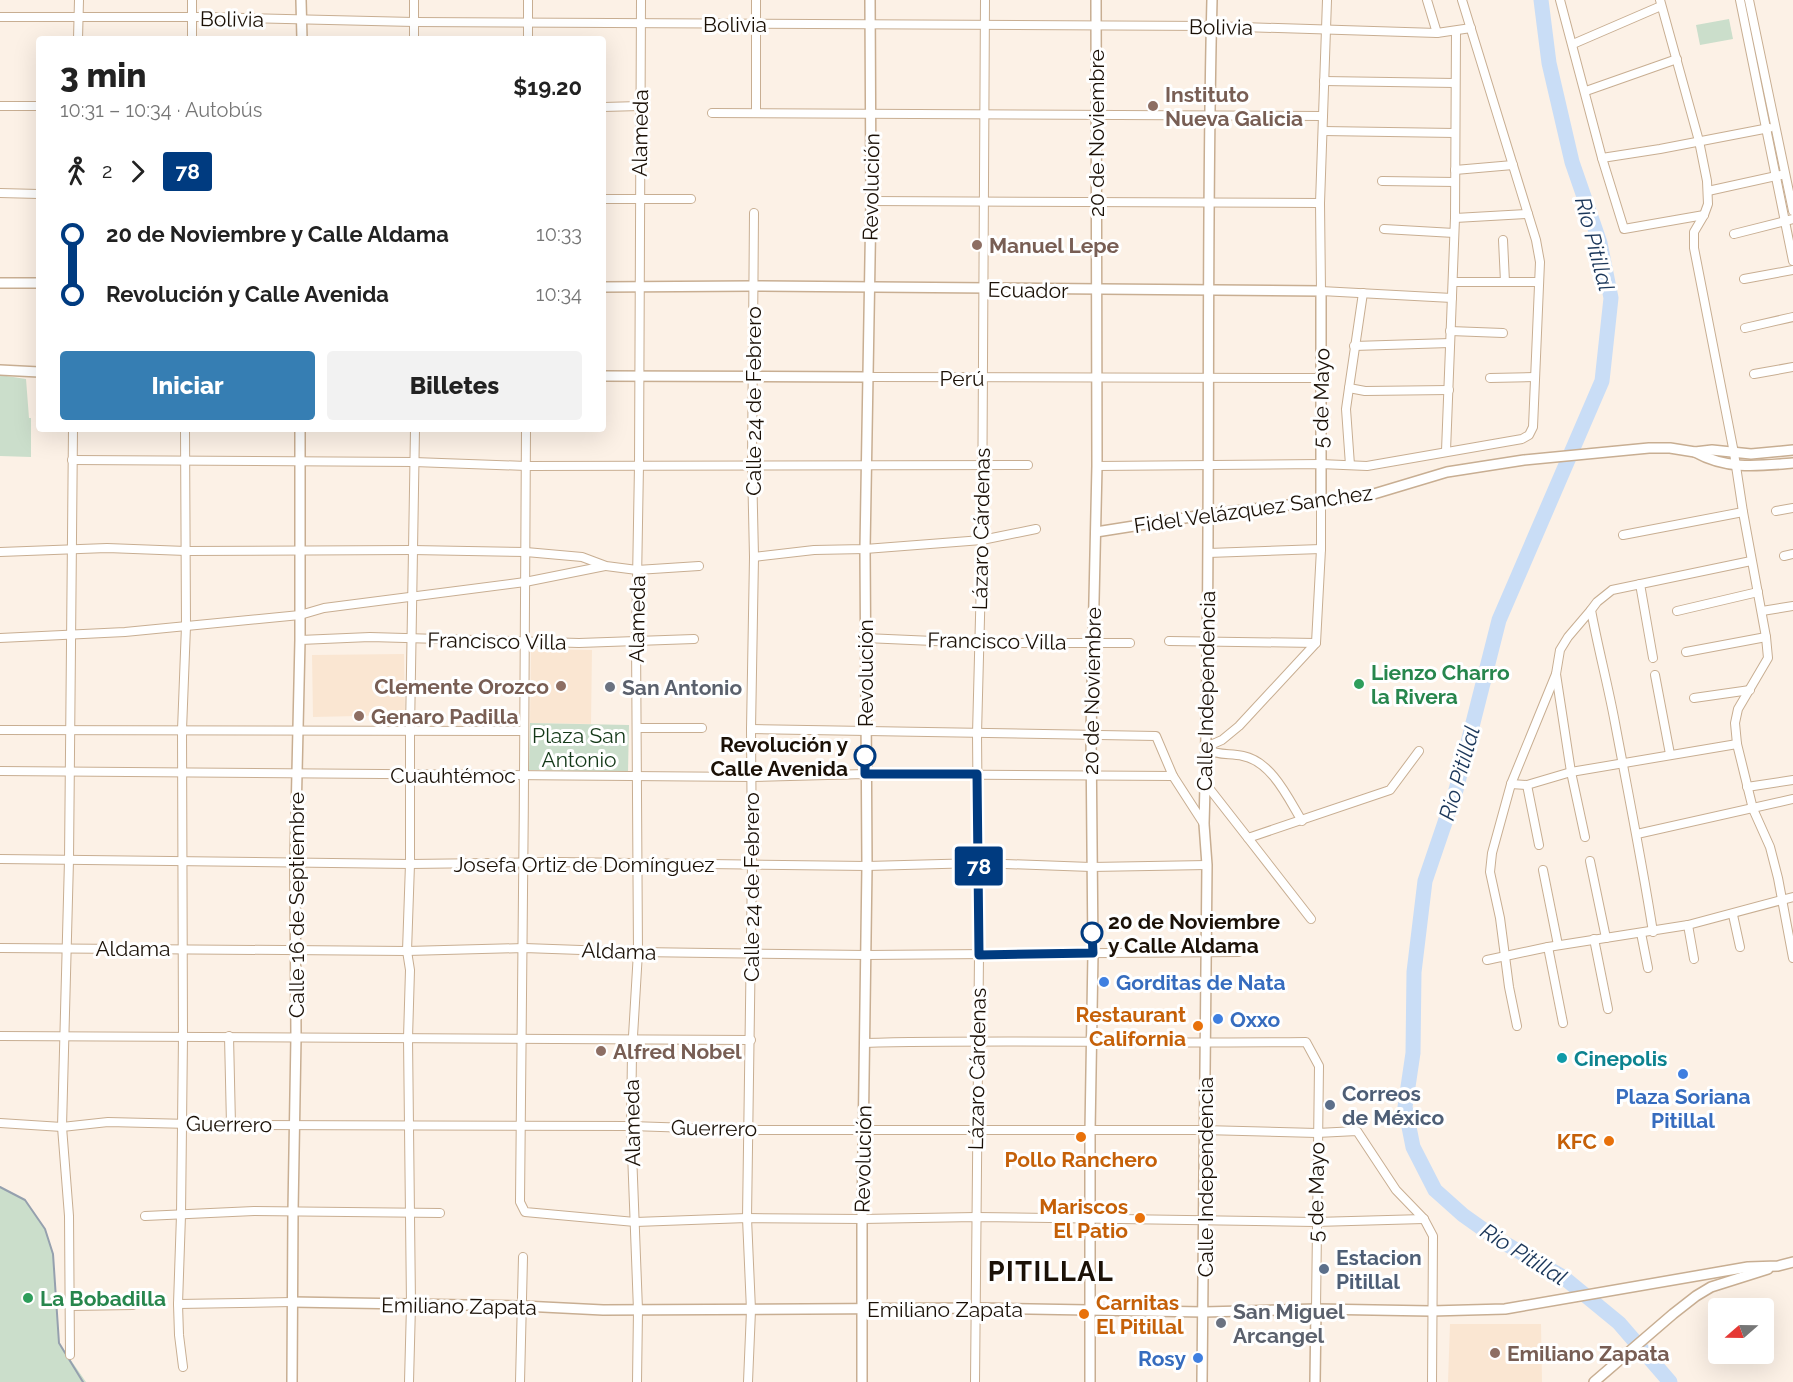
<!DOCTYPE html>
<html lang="es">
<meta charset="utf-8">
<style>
body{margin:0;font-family:Raleway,sans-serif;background:#f2f2f2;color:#222;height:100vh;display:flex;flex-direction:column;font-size:22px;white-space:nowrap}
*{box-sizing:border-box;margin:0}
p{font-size:20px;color:#767676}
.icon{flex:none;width:33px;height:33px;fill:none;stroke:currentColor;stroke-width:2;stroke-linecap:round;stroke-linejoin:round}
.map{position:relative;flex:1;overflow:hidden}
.panel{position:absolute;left:36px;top:36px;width:570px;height:396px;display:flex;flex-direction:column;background:#fff;border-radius:6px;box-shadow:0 6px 24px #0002}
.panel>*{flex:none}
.badge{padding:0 12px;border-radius:4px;font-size:21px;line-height:39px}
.needle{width:39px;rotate:250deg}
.buttons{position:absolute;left:1708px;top:1298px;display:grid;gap:12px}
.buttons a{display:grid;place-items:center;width:66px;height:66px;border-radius:6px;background:#fff;box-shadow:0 6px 24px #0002;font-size:30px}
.map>.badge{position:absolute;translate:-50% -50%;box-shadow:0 0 0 3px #fff}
.legs{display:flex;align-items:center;gap:9px;height:66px;padding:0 24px;font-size:20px}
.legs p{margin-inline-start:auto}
.summary{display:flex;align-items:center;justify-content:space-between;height:102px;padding:0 24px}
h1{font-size:33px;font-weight:800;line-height:45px}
.primary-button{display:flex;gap:12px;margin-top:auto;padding:12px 24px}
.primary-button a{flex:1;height:69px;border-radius:6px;background:#367eb3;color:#fff;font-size:24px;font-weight:800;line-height:69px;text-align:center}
.primary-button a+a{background:#f2f2f2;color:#222}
ul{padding:0 24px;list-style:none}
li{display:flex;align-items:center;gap:21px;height:60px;font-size:22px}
li i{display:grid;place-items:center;width:9px;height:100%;margin:0 8px;background:currentColor}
li i::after{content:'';width:15px;height:15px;margin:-8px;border:4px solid;border-radius:50%;background:#fff}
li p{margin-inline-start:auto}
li:first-child i{background:linear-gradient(#0000 50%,currentColor 0)}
li:last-child i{background:linear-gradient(currentColor 50%,#0000 0)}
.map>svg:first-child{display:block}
.built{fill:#fae6d2}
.green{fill:#cbdecb}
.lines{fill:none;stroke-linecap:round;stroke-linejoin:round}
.stream{stroke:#95a0ae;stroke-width:2}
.river{stroke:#c9ddf6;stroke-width:15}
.minor-casing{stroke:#c8ae92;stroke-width:10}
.tertiary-casing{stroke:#c8ae92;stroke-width:12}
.minor{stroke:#fff;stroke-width:8}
.tertiary{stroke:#fff;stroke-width:9}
.line-1-casing{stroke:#fff;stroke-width:14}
.line-1{stroke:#003b80;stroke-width:9}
.education-dot{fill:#8d6e63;stroke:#fff;stroke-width:2}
.leisure-dot{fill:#2e9e5b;stroke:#fff;stroke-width:2}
.worship-dot{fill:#6b7280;stroke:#fff;stroke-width:2}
.stop-1-dot{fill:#fff;stroke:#003b80;stroke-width:3}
.shop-dot{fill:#3f7fe0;stroke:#fff;stroke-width:2}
.food-dot{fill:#e8710a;stroke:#fff;stroke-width:2}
.culture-dot{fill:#0f9aa8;stroke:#fff;stroke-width:2}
.service-dot{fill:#5c6f8a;stroke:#fff;stroke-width:2}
.labels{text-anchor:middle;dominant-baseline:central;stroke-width:6;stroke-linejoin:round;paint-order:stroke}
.street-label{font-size:21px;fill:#1b1107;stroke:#fff}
.education-label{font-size:21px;font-weight:bold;fill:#785e54;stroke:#fff;text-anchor:start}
.leisure-label{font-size:21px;font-weight:bold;fill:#27864d;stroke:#fff;text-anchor:start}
.worship-label{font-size:21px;font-weight:bold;fill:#5b616d;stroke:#fff;text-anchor:start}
.park-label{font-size:21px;fill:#143918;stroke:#fff}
.stop-label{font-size:21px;font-weight:bold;fill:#1b1107;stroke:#fff;text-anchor:end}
.shop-label{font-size:21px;font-weight:bold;fill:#366cbe;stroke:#fff;text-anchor:start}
.food-label{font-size:21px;font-weight:bold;fill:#c56008;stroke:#fff;text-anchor:end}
.culture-label{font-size:21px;font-weight:bold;fill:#0d838f;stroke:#fff;text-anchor:start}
.service-label{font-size:21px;font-weight:bold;fill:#4e5e75;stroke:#fff;text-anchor:start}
.water-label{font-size:22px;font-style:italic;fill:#1b375a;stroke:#fff}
.district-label{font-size:27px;font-weight:bold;letter-spacing:1.5px;fill:#1b1107;stroke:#fff}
</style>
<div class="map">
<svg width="1793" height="1382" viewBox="0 0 1793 1382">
<rect width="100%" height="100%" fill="#fcf1e6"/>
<g class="built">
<path d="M 531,649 L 592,650 L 591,724 L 530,723 Z"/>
<path d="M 404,654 L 405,715 L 313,717 L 312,655 Z"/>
<path d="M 1450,1324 L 1541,1324 L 1542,1382 L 1448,1382 Z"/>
</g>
<g class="green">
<path d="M 1729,19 L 1733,39 L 1700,45 L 1696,25 Z"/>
<path d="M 0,375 L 26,379 L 29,418 L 31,418 L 31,457 L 0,456 Z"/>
<path d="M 530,723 L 629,725 L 628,772 L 529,770 Z"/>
<path d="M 0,1187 L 25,1200 L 45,1229 L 53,1254 L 59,1343 L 86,1382 L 0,1382 Z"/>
</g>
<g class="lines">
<path class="stream" d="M 0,1187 L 25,1200 L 45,1229 L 53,1254 L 59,1343 L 83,1382"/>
<path class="river" d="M 1541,0 L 1549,63 L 1572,162 L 1600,243 L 1611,298 L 1602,381 L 1499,620 L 1456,790 L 1425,881 L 1414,972 L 1413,1053 L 1405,1107 L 1413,1147 L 1435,1190 L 1463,1215 L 1494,1237 L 1563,1277 L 1619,1323 L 1670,1382"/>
<g class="minor-casing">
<g id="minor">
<path d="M 414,0 L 414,39"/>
<path d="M 1327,0 L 1320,203 L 1321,291 L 1452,298"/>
<path d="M 1427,0 L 1437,33"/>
<path d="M 1560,0 L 1602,158 L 1624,229 L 1704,215"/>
<path d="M 1660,0 L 1699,141 L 1707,181 L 1708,204 L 1704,215 L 1694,232 L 1694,248 L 1734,453 L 1743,512 L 1766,637 L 1768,658 L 1738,709 L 1735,723 L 1737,744 L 1753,809 L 1770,847 L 1778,878 L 1793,958"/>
<path d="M 1740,0 L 1793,261"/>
<path d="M 1749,0 L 1793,211"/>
<path d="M 0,17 L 204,17 L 414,22 L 1211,26 L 1437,33 L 1471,28"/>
<path d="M 78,39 L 79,0"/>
<path d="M 192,39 L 192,0"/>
<path d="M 528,39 L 528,0"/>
<path d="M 1573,44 L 1661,6"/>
<path d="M 1324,81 L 1455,83"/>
<path d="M 1586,91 L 1677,59"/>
<path d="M 0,106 L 39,106"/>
<path d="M 603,107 L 640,106"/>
<path d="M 756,112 L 756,0"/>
<path d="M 712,113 L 1323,116"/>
<path d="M 1323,131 L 1455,133"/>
<path d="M 1602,158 L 1660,149 L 1769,128"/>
<path d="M 1455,170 L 1513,165"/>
<path d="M 1382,181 L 1455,182"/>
<path d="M 1708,191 L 1781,175"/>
<path d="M 0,193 L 39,194"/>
<path d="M 603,199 L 691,199"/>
<path d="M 871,201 L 1320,203"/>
<path d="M 1455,218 L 1528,214"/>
<path d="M 1384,229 L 1454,233"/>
<path d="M 1734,234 L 1793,219"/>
<path d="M 1503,240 L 1505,282"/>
<path d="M 1744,279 L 1793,270"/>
<path d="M 1453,282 L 1538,282"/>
<path d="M 1363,293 L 1349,388 L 1365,391 L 1449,390"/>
<path d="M 1745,328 L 1793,317"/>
<path d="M 1450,331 L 1503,333"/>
<path d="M 1354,346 L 1450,343"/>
<path d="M 1754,374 L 1793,367"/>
<path d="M 868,377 L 1322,378"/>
<path d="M 1490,378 L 1535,377"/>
<path d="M 1349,388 L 1346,409 L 1350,465"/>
<path d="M 526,429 C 525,687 523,944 520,1202 L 525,1212 L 635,1222 L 747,1218 L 862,1219 L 976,1217 L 1315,1222 L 1424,1219"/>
<path d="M 1446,451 L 1455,218 L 1456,31"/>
<path d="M 72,460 L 414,462 L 526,466 L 1028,465"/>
<path d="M 1097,466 L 1320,464 L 1367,466 L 1522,439 L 1529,435 L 1533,427 L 1540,262 L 1536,240 L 1462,0"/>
<path d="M 1776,511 L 1793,508"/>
<path d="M 1623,535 L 1743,512"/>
<path d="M 0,552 L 107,548 L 186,551 L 412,550 L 526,552 L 582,557 L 606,566 L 637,570 L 699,566"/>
<path d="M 1208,553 L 1321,549"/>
<path d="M 1784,556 L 1793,554"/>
<path d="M 754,557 L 814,550 L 865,549 L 982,540 L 1036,529"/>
<path d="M 1640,584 L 1653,658"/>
<path d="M 1677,611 L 1758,592"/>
<path d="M 1762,611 L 1793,606"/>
<path d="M 0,638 L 125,632 L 300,615 L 324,608 L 525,582 L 605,566"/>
<path d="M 865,638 L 979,643 L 1130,643"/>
<path d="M 300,640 L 370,637 L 579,643 L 694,639"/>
<path d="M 1169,641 L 1316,643"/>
<path d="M 1686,652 L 1766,637"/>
<path d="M 1655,675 L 1670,754"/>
<path d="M 1694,698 L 1750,690"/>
<path d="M 637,728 L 702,728"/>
<path d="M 751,729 L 1156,736 L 1173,776"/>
<path d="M 0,730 L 523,731"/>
<path d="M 1206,747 L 1222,740 L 1239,726 L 1316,643 L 1321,549 L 1321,501"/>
<path d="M 1206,749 C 1219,756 1229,753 1243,756 C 1272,762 1288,798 1302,821"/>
<path d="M 0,771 L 752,777 L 865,774 L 1173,776 L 1204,824"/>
<path d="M 1205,783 L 1248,838 L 1390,790 L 1419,751"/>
<path d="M 1511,784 L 1527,785 L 1571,772 L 1737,744"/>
<path d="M 1527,785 L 1539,845"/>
<path d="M 1747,787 L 1793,780"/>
<path d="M 1637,834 L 1793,799"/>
<path d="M 1585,837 L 1571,772 L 1556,674 L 1560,650 L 1568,637 L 1591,610"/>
<path d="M 1248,838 L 1311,919"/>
<path d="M 0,859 L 410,864 L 557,862 L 867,866 L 979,863 L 1091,867 L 1207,865"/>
<path d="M 1590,861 L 1606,938"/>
<path d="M 1543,870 L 1558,945"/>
<path d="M 1733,915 L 1740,947"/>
<path d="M 1688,925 L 1694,959"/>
<path d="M 1653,932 C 1642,862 1628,792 1615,723 C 1608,685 1598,648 1591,610 L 1597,602 L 1612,590 L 1751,561"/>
<path d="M 1641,933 L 1648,968"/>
<path d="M 1594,939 L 1608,1009"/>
<path d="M 1548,947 L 1563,1023"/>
<path d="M 0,948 L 407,951 L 524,948 L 638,952 L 866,955 L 1239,952"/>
<path d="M 1487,960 L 1548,947 L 1688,925 L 1793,897"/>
<path d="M 1517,1026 L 1509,987 L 1500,918 L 1490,872 L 1492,853 L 1511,784 L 1556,674"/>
<path d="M 0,1036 L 751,1040"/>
<path d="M 229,1036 L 231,1125"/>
<path d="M 864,1043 C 1012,1039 1159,1044 1306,1042 L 1319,1066 L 1316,1309"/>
<path d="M 0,1123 L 62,1127 L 108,1122 L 231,1125 L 631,1126 L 750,1130 L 1203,1130 L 1317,1133 L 1357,1131 L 1396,1190 L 1424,1219 L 1433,1236 L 1432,1382"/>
<path d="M 145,1216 L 254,1211 L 440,1213"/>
<path d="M 178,1304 L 292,1302"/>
<path d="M 71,1306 L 133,1305"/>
<path d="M 70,1355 L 69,1216 L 62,1127 L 69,860 L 73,429"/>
<path d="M 183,1367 L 179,1335 L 178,1304 L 181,1215 L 183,1036 L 182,730 L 186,626 L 185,429"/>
<path d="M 409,1382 L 411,1305 L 408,1038 L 410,970 L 407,951 L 410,864 L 410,731 L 415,429"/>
<path d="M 520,1382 L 523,1257"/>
<path d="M 637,1382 L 638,1310 L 631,1126 L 632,1053 L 638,952 L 636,639 L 639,465 L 641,0"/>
<path d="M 748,1382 L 751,1310 L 747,1218 L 752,866 L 751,729 L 754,557 L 752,465 L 754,213"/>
<path d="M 975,1382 L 979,955 L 977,734 L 982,540 L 985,0"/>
</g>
</g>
<g class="tertiary-casing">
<g id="tertiary">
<path d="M 301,0 L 302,39"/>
<path d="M 0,283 L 39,283"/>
<path d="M 603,287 L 753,286 L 1321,291 L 1321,501"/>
<path d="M 0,370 L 39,372"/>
<path d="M 603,376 L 868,377"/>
<path d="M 1695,452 C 1727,470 1758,466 1793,463"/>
<path d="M 1096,532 L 1210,514 L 1367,496 L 1447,472 L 1524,460 L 1649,448 L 1670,448 L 1695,452 L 1712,450 L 1751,454 L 1793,450"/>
<path d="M 292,1302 L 523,1306 L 603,1310 L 977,1308 L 1204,1312 L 1316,1309 L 1431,1311 L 1505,1309 L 1748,1267 L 1778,1266 L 1793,1262"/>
<path d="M 292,1382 L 293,1211 L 296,1037 L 295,861 L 300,640 L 300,429"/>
<path d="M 862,1382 L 862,1219 L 867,866 L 865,549 L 871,201 L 870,0"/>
<path d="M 1090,1382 L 1090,1131 L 1093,953 L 1091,734 L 1097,466 L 1096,0"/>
<path d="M 1202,1382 L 1207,865 L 1204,824 C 1212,549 1205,275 1212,0"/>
<path d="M 1315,1382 L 1316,1309"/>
<path d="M 1594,1382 L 1673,1314 L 1696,1296 L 1711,1287 L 1768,1269"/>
</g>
</g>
<use href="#minor" class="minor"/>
<use href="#tertiary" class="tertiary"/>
</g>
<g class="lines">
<g class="line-1-casing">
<path id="line-1" d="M 865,756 L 865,774 L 977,774 L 979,955 L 1093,953 L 1092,933"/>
</g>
<use href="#line-1" class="line-1"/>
</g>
<g class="education-dot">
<circle cx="1153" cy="106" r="6"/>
<circle cx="977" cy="245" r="6"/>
<circle cx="561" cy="686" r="6"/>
<circle cx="359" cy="716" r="6"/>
<circle cx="601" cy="1051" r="6"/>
<circle cx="1495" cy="1353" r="6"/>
</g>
<g class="leisure-dot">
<circle cx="1359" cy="684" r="6"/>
<circle cx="28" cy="1298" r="6"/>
</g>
<g class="worship-dot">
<circle cx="610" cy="687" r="6"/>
<circle cx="1221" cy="1323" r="6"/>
</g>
<g class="stop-1-dot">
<circle cx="865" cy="756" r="10"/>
<circle cx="1092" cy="933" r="10"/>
</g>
<g class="shop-dot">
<circle cx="1104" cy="982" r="6"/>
<circle cx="1218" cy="1019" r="6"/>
<circle cx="1683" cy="1074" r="6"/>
<circle cx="1198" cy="1358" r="6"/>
</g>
<g class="food-dot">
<circle cx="1198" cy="1026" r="6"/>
<circle cx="1081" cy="1137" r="6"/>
<circle cx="1609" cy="1141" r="6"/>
<circle cx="1140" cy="1218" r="6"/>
<circle cx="1084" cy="1314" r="6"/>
</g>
<circle class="culture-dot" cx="1562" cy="1058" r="6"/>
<g class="service-dot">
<circle cx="1330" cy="1105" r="6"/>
<circle cx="1324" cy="1269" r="6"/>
</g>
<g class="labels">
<g class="street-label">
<text transform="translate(232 19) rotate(1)">Bolivia</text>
<text x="735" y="24">Bolivia</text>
<text transform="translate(1221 27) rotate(1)">Bolivia</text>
<text transform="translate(640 133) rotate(-89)">Alameda</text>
<text transform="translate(1096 133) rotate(-90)">20 de Noviembre</text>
<text transform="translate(871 187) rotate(-89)">Revolución</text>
<text transform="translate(1028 290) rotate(1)">Ecuador</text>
<text x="962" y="378">Perú</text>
<text transform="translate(1321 398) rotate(-89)">5 de Mayo</text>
<text transform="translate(753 401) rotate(-90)">Calle 24 de Febrero</text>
<text transform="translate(1253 509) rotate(-8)">Fidel Velázquez Sanchez</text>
<text transform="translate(981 529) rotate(-89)">Lázaro Cárdenas</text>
<text transform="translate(637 619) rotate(-89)">Alameda</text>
<text transform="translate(497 641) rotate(1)">Francisco Villa</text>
<text transform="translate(997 641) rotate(1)">Francisco Villa</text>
<text transform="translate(865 673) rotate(-90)">Revolución</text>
<text transform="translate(1092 691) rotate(-89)">20 de Noviembre</text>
<text transform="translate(1206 691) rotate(-89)">Calle Independencia</text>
<text x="453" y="775">Cuauhtémoc</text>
<text x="584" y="864">Josefa Ortiz de Domínguez</text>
<text transform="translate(751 887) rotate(-90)">Calle 24 de Febrero</text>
<text transform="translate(296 905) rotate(-90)">Calle 16 de Septiembre</text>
<text x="133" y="948">Aldama</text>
<text transform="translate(619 951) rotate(2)">Aldama</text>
<text transform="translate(977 1069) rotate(-89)">Lázaro Cárdenas</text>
<text transform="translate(632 1123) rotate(-91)">Alameda</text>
<text transform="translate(229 1124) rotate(1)">Guerrero</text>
<text transform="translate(714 1128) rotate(1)">Guerrero</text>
<text transform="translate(863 1159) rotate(-89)">Revolución</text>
<text transform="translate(1205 1177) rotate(-90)">Calle Independencia</text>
<text transform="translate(1316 1192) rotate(-89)">5 de Mayo</text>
<text transform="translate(459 1306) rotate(1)">Emiliano Zapata</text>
<text x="945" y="1309">Emiliano Zapata</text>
</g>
<g class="education-label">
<text x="1165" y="94">Instituto<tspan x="1165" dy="24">Nueva Galicia</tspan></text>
<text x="989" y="245">Manuel Lepe</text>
<text x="549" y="686" text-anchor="end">Clemente Orozco</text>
<text x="371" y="716">Genaro Padilla</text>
<text x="613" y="1051">Alfred Nobel</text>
<text x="1507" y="1353">Emiliano Zapata</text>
</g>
<g class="leisure-label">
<text x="1371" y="672">Lienzo Charro<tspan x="1371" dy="24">la Rivera</tspan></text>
<text x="40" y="1298">La Bobadilla</text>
</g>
<g class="worship-label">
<text x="622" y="687">San Antonio</text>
<text x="1233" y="1311">San Miguel<tspan x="1233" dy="24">Arcangel</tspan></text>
</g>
<g class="park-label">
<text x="579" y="735">Plaza San<tspan x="579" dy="24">Antonio</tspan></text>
</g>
<g class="stop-label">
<text x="848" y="744">Revolución y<tspan x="848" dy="24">Calle Avenida</tspan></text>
<text x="1108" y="921" text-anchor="start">20 de Noviembre<tspan x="1108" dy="24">y Calle Aldama</tspan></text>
</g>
<g class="shop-label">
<text x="1116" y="982">Gorditas de Nata</text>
<text x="1230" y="1019">Oxxo</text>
<text x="1683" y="1096" text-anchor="middle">Plaza Soriana<tspan x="1683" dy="24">Pitillal</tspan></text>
<text x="1186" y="1358" text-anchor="end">Rosy</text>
</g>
<g class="food-label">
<text x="1186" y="1014">Restaurant<tspan x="1186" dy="24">California</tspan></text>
<text x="1597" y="1141">KFC</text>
<text x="1081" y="1159" text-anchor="middle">Pollo Ranchero</text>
<text x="1128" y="1206">Mariscos<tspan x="1128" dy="24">El Patio</tspan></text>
<text x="1096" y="1302" text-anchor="start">Carnitas<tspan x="1096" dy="24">El Pitillal</tspan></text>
</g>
<g class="culture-label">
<text x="1574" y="1058">Cinepolis</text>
</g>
<g class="service-label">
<text x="1342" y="1093">Correos<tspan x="1342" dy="24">de México</tspan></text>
<text x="1336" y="1257">Estacion<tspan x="1336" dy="24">Pitillal</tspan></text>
</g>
<g class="water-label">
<text transform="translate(1595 244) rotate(75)">Rio Pitillal</text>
<text transform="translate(1459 773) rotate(-74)">Rio Pitillal</text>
<text transform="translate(1524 1254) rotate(32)">Rio Pitillal</text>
</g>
<g class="district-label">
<text x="1051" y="1271">PITILLAL</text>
</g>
</g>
</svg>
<div class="buttons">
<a><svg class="needle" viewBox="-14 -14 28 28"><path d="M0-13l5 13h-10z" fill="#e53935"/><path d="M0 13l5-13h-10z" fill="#767676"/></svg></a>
</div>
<b class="badge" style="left:979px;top:866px;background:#003b80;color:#fff">78</b>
<section class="panel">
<div class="summary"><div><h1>3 min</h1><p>10:31 – 10:34 · Autobús</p></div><b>$19.20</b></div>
<div class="legs"><svg class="icon" aria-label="walk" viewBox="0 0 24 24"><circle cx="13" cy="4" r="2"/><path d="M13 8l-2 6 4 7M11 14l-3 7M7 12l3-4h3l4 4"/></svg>2<svg class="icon" aria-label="forward" viewBox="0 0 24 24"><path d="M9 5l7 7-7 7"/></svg><b class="badge" style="background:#003b80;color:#fff">78</b></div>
<ul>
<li><i style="color:#003b80"></i><b>20 de Noviembre y Calle Aldama</b><p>10:33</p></li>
<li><i style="color:#003b80"></i><b>Revolución y Calle Avenida</b><p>10:34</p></li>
</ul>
<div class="primary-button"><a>Iniciar</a><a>Billetes</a></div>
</section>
</div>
